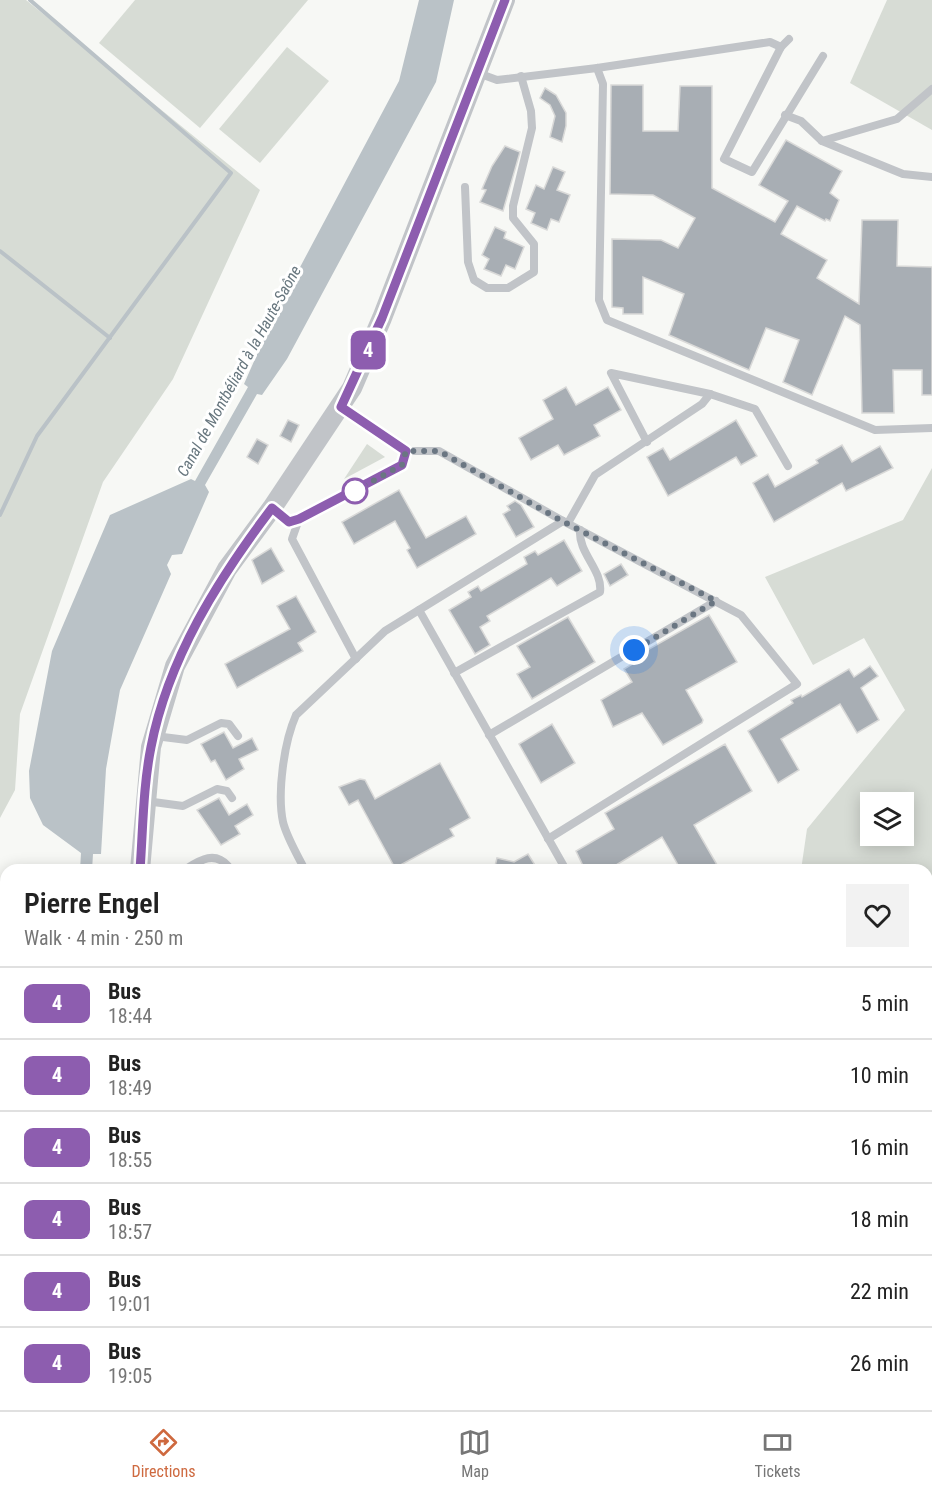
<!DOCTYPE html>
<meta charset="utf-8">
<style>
body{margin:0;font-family:"Roboto Condensed",sans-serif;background:#f2f2f2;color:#222;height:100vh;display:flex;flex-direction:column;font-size:22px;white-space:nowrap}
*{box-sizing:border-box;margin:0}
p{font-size:20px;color:#767676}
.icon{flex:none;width:33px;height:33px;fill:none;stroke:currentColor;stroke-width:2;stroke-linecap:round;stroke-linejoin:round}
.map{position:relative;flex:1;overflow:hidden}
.drawer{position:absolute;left:0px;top:864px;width:933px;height:546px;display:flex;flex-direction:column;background:#fff;border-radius:18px 18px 0 0;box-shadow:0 3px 15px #0003}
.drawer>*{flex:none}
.badge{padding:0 12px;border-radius:9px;font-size:21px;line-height:39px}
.controls{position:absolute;left:860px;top:792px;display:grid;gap:12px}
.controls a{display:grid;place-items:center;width:54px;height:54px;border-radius:0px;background:#fff;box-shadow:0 3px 15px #0003;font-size:30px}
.you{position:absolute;width:30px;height:30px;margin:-15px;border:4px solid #fff;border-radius:50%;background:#1a73e8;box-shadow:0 0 0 9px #1a73e833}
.map>.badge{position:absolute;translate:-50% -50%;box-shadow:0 0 0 3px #fff}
.round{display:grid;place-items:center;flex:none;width:63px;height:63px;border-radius:0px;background:#f2f2f2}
.overview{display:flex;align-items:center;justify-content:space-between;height:102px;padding:0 24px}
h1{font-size:28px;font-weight:600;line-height:45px}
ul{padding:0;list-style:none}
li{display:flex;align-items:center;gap:18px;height:72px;padding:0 24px;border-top:2px solid #e0e0e0}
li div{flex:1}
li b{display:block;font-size:22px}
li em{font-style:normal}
li .badge{min-width:66px;font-weight:700;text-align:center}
.tabs{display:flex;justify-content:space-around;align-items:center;height:84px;border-top:2px solid #e0e0e0;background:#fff;font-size:16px;color:#767676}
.tabs a{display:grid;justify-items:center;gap:3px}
.tabs .on{color:#ce693f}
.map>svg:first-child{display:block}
.green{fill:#d7dcd5;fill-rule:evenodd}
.water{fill:#bac2c7}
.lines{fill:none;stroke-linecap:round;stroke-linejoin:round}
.stream{stroke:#bac2c7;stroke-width:4}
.building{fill:#a8aeb4;stroke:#d9d9d8;stroke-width:1.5}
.service{stroke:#c1c4c8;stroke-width:8}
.tertiary{stroke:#c1c4c8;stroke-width:20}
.rail-casing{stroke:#a1a6ab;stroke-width:6}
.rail{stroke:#fff;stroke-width:4;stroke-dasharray:11;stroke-linecap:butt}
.line-casing{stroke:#fff;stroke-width:14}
.line{stroke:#8d5daf;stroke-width:9}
.walk{stroke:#6a7682;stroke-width:6;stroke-dasharray:0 10.8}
.stop-dot{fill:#fff;stroke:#8d5daf;stroke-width:3}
.labels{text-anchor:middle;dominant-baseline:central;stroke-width:6;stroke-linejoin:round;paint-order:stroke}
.water-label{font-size:16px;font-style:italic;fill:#67767e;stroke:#fff}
</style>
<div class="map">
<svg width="932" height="1410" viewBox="0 0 932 1410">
<rect width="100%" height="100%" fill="#f7f8f5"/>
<g class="green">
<path d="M 0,0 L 26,0 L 260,190 L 173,379 L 103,482 L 20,714 L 15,790 L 0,818 Z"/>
<path d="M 135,0 L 308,0 L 200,128 L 99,43 Z"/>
<path d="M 887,0 L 932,0 L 932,130 L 850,83 Z"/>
<path d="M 287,47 L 329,81 L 260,163 L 219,129 Z"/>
<path d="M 367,444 L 385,457 L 344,479 Z"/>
<path d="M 932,468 L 932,916 L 927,920 L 927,870 L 801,870 L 807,829 L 905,710 L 864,638 L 813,665 L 765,577 L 903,520 ZM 870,802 L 903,802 L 903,836 L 870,836 Z"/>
<path d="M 932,1244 L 932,1410 L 548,1410 L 554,1404 L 927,1404 L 927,1246 Z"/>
<path d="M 443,1404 L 531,1404 L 538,1410 L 437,1410 Z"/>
</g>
<path class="water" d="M 419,0 L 454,0 L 436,82 L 287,359 L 262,395 L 257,394 L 205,485 L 209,492 L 182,554 L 172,555 L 167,565 L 171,574 L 120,690 L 106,769 L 101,854 L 93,854 L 92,870 L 80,870 L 81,853 L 43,825 L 30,798 L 29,771 L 52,651 L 110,515 L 191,479 L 195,481 L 248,387 L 244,384 L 273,318 L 399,81 Z"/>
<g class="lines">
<g class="stream">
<path d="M 0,251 L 110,338"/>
<path d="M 0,515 L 37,436 L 231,173 L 30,0"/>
</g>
</g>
<g class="building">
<path d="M 611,85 L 643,85 L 643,131 L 678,131 L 680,86 L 712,86 L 712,188 L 775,222 L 788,201 L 759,185 L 786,140 L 842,171 L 830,193 L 839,200 L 830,221 L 826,219 L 825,221 L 797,206 L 781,234 L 827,260 L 817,278 L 859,304 L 862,220 L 898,220 L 897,266 L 932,267 L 932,395 L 922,395 L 922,370 L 893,370 L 894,413 L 862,413 L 860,325 L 845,316 L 812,395 L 783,382 L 799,340 L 766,328 L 749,370 L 669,335 L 684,294 L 643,277 L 643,314 L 623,314 L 623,308 L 612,307 L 612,239 L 661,240 L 678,248 L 695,218 L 653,195 L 610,194 Z"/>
<path d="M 545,88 L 556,95 L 566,113 L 566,126 L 562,142 L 550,137 L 555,116 L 550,105 L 540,98 Z"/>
<path d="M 505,146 L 520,152 L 503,211 L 480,202 L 486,190 L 482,189 L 492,166 Z"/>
<path d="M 553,167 L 565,172 L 557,190 L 570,195 L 559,222 L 551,219 L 547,230 L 531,223 L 535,213 L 526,209 L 536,185 L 544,189 Z"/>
<path d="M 495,227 L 506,232 L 504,238 L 524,247 L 515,269 L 506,265 L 501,276 L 484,269 L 489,259 L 482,255 Z"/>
<path d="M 566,387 L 576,405 L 608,387 L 621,410 L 594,425 L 600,436 L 564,455 L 558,445 L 531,460 L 519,438 L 553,419 L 543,400 Z"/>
<path d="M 288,420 L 299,425 L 291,442 L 280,436 Z"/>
<path d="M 736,420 L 757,456 L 741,465 L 736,457 L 668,496 L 647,457 L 663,448 L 670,460 Z"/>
<path d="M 257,439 L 268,445 L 258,464 L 247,457 Z"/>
<path d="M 842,445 L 852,462 L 880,446 L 893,468 L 846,491 L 842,483 L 774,522 L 753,483 L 768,474 L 775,487 L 818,463 L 816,460 Z"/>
<path d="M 399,490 L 426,538 L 466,516 L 476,534 L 417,568 L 407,550 L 410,548 L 395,521 L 354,544 L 342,522 Z"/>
<path d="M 515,501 L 521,505 L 534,527 L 516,537 L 503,514 L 510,510 L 507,506 Z"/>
<path d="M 564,540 L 582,571 L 557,586 L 551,578 L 487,616 L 490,621 L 480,627 L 490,645 L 475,654 L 449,610 L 471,597 L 468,592 L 478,586 L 481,591 L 527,564 L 524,557 L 535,551 L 538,555 Z"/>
<path d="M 271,548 L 284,571 L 262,584 L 252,560 Z"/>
<path d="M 621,564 L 628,575 L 610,586 L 604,574 Z"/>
<path d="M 296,596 L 316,632 L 298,643 L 303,651 L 237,688 L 225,664 L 290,629 L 277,606 Z"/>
<path d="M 709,615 L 737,662 L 686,690 L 703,720 L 702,723 L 663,745 L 642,713 L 613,727 L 601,700 L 632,682 L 624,669 L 644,657 L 642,653 Z"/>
<path d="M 568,617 L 595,662 L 532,699 L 517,674 L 530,667 L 517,646 Z"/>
<path d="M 870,666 L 878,676 L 861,688 L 879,720 L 857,733 L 840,704 L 781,739 L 799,770 L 778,783 L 748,731 L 793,703 L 791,700 L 801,695 L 802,697 L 849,669 L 854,677 Z"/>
<path d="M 552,724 L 575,763 L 541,783 L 519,744 Z"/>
<path d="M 224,732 L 233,748 L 252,738 L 258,750 L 239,759 L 244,769 L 226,780 L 215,760 L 211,762 L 201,744 Z"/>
<path d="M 725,744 L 752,791 L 694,825 L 720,870 L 681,870 L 662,837 L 608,870 L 585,870 L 576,851 L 614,829 L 605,813 Z"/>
<path d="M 440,763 L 470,818 L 450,829 L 454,836 L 395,868 L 358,800 L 349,805 L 339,787 L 360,779 L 365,780 L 375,799 Z"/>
<path d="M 219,798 L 229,815 L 247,804 L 253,815 L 235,826 L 240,834 L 221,845 L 197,810 Z"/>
<path d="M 528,854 L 538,870 L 494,870 L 497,858 L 514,862 Z"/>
</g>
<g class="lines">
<g class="service">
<path d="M 789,39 L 781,47 L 724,159 L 752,172 L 823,56"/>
<path d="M 597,68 L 603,84 L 599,300 L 607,320 L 875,430 L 932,428"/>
<path d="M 478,73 L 497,80 L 597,68 L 770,42 L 781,47"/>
<path d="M 785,115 L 801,121 L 822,141 L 897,119 L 932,89"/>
<path d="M 822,141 L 903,174 L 932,177"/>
<path d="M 465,187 L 468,262 L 474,280 L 487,288 L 508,288 L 534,272 L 534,244 L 513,218 L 513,206 L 532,128 L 531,111 L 521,76"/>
<path d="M 647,442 L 611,373 L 710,394"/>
<path d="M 406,451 L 439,451 L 563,521 L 741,615 L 797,684 L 548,839"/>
<path d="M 272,509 L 289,522 L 299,519 L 402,465 L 406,451 L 341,407"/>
<path d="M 299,519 L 292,539 L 356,659"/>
<path d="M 568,523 L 595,475 L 702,404 L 710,394 L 755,409 L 788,466"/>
<path d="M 419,610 L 566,870"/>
<path d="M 454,673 L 600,592 C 603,570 578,553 580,530"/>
<path d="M 489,735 L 716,601"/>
<path d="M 155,736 L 187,740 L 221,723 L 229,724 L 238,736"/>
<path d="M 146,801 L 183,806 L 217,789 L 227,791 L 232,798"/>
<path d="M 184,870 C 199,861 214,850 228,866"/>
<path d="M 305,870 C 298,856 287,838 283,822 C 277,793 284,742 296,715 L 385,631 L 563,521"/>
<path d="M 0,959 L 6,960"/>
<path d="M 927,1060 L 932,1056"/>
</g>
<g class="tertiary">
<path d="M 140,870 L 151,747 L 175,666 L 227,569 L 272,508 L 352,388 L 382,318 L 505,0"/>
<path d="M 169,1404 L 174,1410"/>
</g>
<g class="rail-casing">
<g id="rail">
<path d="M 927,940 L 932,936"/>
<path d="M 927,979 L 932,974"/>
<path d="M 927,994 L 932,989"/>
<path d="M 927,1008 L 932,1004"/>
<path d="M 399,1410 L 406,1404"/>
<path d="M 412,1410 L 419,1404"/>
</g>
</g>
<use href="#rail" class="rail"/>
</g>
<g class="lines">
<g class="line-casing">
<path id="line" d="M 140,870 C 143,829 143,787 151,747 C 168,659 218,579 272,508 L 289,522 L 299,519 L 402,465 L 406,451 L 341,407 L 382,318 L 505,0"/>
</g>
<use href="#line" class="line"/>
<path class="walk" d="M 355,491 L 402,465 L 406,451 L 439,451 L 562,521 L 716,601 L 634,650"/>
</g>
<circle class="stop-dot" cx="355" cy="491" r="12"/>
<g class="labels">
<g class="water-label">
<text transform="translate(239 371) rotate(-61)">Canal de Montbéliard à la Haute-Saône</text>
</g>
</g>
</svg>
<div class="controls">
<a><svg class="icon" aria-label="layers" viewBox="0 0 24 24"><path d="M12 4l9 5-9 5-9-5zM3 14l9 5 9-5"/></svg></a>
</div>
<div class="you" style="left:634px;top:650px"></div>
<b class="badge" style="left:368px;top:350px;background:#8d5daf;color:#fff">4</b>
<section class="drawer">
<div class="overview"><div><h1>Pierre Engel</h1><p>Walk · 4 min · 250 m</p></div><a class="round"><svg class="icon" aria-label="heart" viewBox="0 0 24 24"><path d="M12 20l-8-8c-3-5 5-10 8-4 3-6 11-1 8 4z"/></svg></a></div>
<ul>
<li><span class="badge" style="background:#8d5daf;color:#fff">4</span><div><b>Bus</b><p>18:44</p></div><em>5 min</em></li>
<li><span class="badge" style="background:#8d5daf;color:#fff">4</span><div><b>Bus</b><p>18:49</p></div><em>10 min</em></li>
<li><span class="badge" style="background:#8d5daf;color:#fff">4</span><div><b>Bus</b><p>18:55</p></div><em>16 min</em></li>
<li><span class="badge" style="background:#8d5daf;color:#fff">4</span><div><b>Bus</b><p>18:57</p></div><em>18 min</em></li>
<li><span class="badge" style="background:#8d5daf;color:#fff">4</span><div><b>Bus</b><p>19:01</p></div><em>22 min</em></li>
<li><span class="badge" style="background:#8d5daf;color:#fff">4</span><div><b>Bus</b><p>19:05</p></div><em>26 min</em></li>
</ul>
</section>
</div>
<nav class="tabs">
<a class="on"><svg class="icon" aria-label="directions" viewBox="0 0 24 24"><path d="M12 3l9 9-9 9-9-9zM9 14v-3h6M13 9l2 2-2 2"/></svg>Directions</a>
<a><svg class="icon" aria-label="map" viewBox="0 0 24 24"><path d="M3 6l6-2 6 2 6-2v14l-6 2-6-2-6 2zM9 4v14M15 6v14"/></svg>Map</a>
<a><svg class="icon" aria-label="tickets" viewBox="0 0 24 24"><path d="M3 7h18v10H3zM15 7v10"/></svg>Tickets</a>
</nav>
